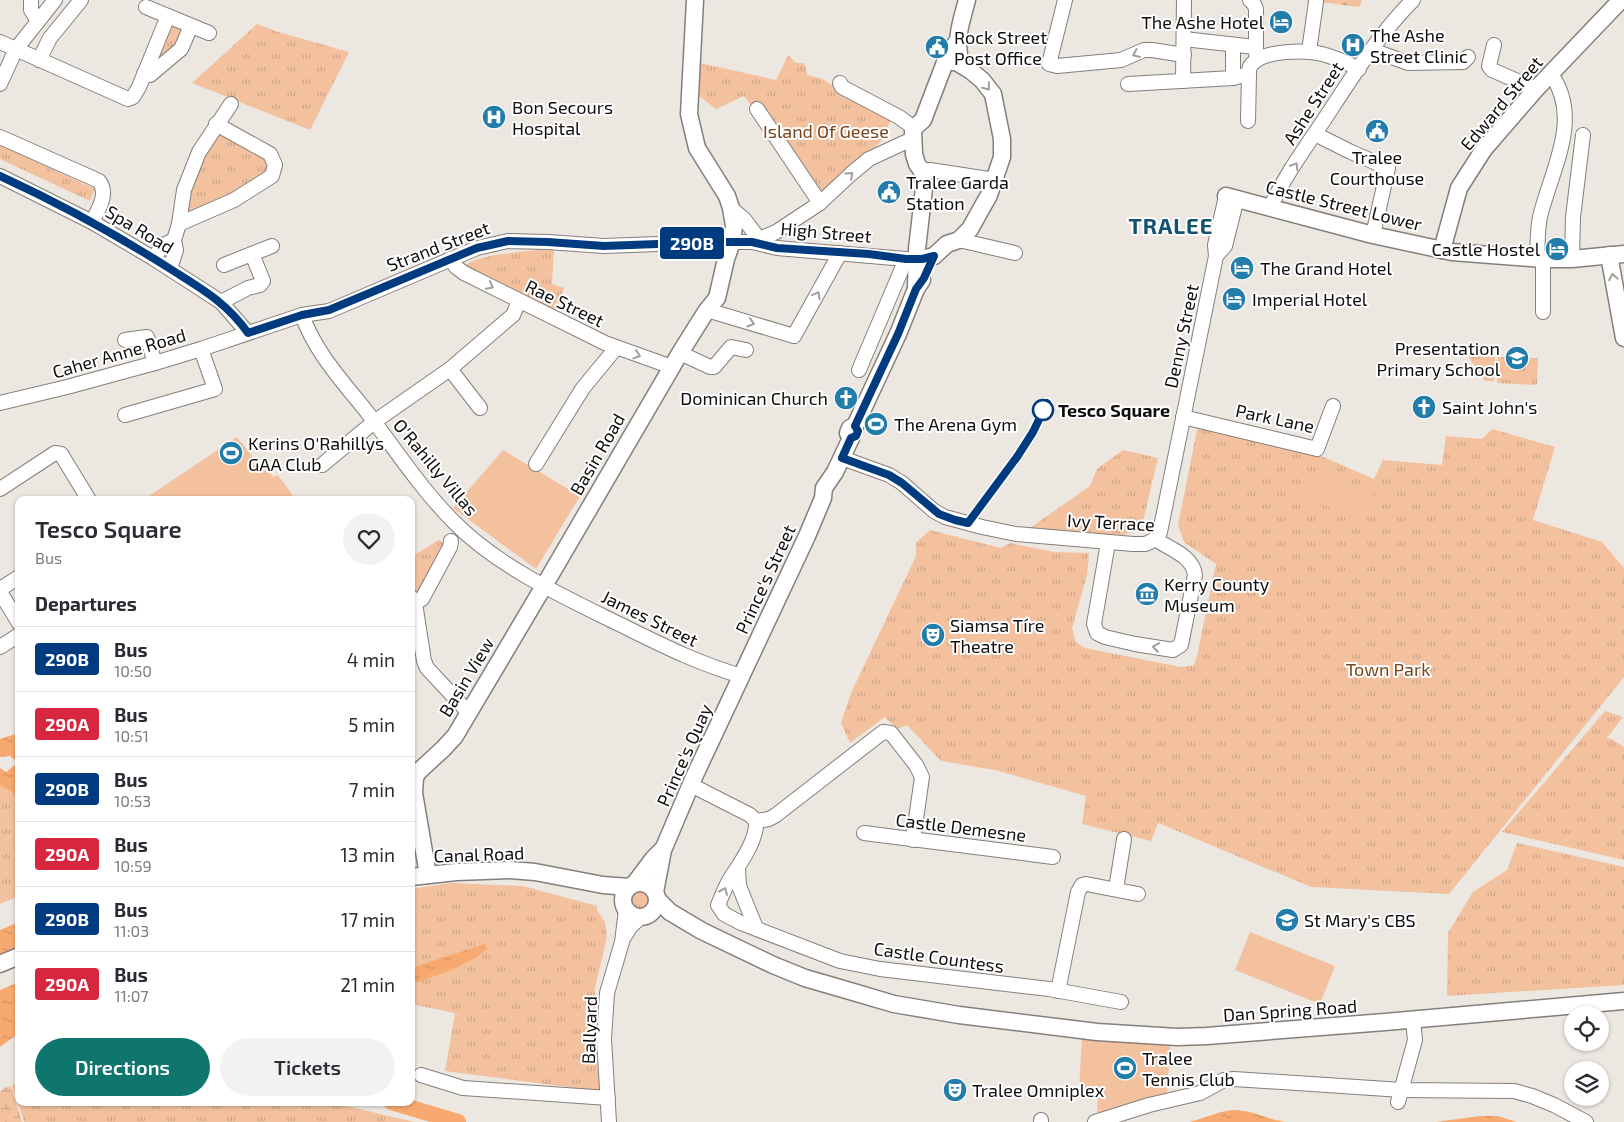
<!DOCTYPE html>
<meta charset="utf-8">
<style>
body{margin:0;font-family:"Exo 2",sans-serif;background:#f2f2f3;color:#2b2b33;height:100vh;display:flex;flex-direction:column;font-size:19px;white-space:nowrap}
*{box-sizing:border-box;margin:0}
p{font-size:16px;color:#7c7c81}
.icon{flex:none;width:28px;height:28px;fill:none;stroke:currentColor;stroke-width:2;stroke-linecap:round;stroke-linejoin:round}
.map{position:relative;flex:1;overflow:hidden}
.drawer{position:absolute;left:15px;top:496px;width:400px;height:610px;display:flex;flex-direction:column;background:#fff;border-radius:10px;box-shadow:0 1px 4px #0004}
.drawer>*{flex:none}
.badge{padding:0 10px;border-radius:4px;font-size:18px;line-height:32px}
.fabs{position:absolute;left:1564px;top:1006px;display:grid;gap:10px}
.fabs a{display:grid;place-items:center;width:45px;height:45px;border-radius:50%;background:#fff;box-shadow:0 1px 4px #0004;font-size:25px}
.map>.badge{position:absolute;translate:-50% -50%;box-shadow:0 0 0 2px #fff}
h2{padding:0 20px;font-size:19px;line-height:45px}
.round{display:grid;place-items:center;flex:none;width:52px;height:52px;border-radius:26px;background:#f2f2f3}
.summary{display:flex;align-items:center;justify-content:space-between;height:85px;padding:0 20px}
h1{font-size:24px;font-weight:600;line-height:38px}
.cta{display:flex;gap:10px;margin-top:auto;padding:10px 20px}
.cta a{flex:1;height:58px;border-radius:30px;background:#0f766e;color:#fff;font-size:20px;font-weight:600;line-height:58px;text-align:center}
.cta a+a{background:#f2f2f3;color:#2b2b33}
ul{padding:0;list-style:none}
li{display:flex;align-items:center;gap:15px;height:65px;padding:0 20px;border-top:1px solid #e1e1e2}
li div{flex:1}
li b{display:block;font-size:19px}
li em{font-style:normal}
li .badge{min-width:55px;font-weight:700;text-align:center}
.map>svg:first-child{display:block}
.grass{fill:url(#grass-tufts)}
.wetland{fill:url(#wetland-marsh)}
.cemetery{fill:url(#cemetery-stones)}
.garden{fill:#f3c19e}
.water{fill:url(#water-ripples)}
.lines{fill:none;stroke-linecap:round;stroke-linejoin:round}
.river{stroke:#f7a96f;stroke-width:16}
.minor-casing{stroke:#857f7b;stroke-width:16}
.major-casing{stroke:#857f7b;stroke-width:19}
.minor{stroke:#fff;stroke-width:14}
.major{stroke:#fff;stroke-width:16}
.oneway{stroke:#9f9f9e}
.line-casing{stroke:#fff;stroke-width:11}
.line{stroke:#003b80;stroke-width:8}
.stop-dot{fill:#fff;stroke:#003b80;stroke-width:2.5}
.labels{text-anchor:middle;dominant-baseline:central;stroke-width:4;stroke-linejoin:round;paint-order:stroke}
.poi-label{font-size:18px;fill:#100e0d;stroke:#fff;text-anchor:start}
.street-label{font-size:18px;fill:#100e0d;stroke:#fff}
.park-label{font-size:18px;fill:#77451b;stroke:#fff}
.stop-label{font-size:18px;font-weight:bold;fill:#100e0d;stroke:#fff;text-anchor:start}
.district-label{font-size:22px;font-weight:bold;letter-spacing:1px;fill:#135170;stroke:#fff}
</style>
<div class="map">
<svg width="1624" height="1122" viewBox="0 0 1624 1122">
<defs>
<pattern id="grass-tufts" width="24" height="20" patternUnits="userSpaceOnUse" patternTransform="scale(1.25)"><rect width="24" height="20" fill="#f3c19e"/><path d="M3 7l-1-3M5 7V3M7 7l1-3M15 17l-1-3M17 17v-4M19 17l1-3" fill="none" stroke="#cfa587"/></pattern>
<pattern id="wetland-marsh" width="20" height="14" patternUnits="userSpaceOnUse" patternTransform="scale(1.25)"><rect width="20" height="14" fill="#f3c19e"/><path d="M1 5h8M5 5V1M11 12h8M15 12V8" fill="none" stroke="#cfa587"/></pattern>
<pattern id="cemetery-stones" width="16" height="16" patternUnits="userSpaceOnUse" patternTransform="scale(1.25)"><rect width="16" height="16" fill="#f3c19e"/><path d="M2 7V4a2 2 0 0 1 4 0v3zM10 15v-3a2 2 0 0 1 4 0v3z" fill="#cfa587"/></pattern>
<pattern id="water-ripples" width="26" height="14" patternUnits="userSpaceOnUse" patternTransform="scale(1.25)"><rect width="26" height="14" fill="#f7a96f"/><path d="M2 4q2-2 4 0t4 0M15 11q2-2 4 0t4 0" fill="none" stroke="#d3905f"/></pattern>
</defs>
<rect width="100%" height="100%" fill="#ede7e2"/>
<g class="grass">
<path d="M 257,24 L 275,31 L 349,52 L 310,130 L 192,83 Z"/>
<path d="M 176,26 L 181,32 L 176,45 L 152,66 L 169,27 Z"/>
<path d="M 788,55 L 796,63 L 803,63 L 806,67 L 807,75 L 822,79 L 891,119 L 882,140 L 867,155 L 846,170 L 821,198 L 744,96 L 716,109 L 699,96 L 700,63 L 776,80 Z"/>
<path d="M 222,132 L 262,154 L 269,167 C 254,190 219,201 195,211 L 189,212 C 181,194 207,149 216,133 Z"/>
<path d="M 0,145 L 95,189 L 90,201 L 0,159 Z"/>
<path d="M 554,248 L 552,284 L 564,288 L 554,314 L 467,268 L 467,264 L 475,260 L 494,255 Z"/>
<path d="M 1468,356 L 1495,357 L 1494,381 L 1485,381 Z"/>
<path d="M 1498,357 L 1538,358 L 1537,385 L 1497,383 Z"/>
<path d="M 1198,425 L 1321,456 L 1374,479 L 1383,460 L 1442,465 L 1446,436 L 1482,439 L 1492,429 L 1555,447 L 1533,520 L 1602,542 L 1624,568 L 1624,677 L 1449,894 L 1311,887 L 1158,823 L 1151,841 L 1082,824 L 1086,796 L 995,770 L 941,761 L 907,725 L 897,729 L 885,717 L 850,743 L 841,723 L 851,693 L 916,556 L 916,543 L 930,530 L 1001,548 L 1010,543 L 1054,552 L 1089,553 L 1087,575 L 1072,628 L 1076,642 L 1085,648 L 1181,667 L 1194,665 L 1197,656 L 1216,564 L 1184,542 L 1178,525 Z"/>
<path d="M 1123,450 L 1158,458 L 1142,525 L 1133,532 L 1122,535 L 1030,528 L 1090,486 L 1097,469 Z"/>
<path d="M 439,540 L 444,544 L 418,594 L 415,595 L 411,589 L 411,557 Z"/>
<path d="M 1605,711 L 1623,717 L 1607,738 L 1612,739 L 1624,747 L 1624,860 L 1502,832 Z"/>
<path d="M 0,778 L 19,788 L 19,896 L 0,904 Z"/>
<path d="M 1517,843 L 1624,867 L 1624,985 L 1447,996 L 1448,933 L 1473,892 L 1507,870 Z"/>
<path d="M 451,883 L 523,886 L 597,906 L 597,910 L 605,922 L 607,937 L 595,988 L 596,1048 L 600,1091 L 445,1071 L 455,1013 L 411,1004 L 411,889 Z"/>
<path d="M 639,888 C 662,892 647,921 631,909 C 620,900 631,892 639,888 Z"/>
<path d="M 19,1084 L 19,1102 L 330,1102 L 414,1122 L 24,1122 L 12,1085 Z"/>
</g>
<path class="wetland" d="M 11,1086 L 22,1122 L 0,1122 L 0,1092 L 4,1088 Z"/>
<path class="cemetery" d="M 1305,0 L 1362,0 L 1359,7 Z"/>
<g class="garden">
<path d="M 237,437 L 264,471 L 267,469 L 273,477 L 278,475 L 296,500 L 143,500 Z"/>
<path d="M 503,450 L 580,496 L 536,569 L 453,508 Z"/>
<path d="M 1328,474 L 1338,477 L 1374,494 L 1363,520 L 1306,498 L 1307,487 Z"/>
<path d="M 1250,932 L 1335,966 L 1320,1004 L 1235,970 Z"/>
<path d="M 1082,1038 L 1170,1046 L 1167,1095 L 1114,1111 L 1097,1112 L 1098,1092 L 1079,1090 Z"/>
</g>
<g class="water">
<path d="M 19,733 L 19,802 L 12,792 L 0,785 L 0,768 L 6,772 L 15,765 L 16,761 L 10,756 L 0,757 L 0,739 Z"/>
<path d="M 19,922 L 19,948 L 0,957 L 0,930 Z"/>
<path d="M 485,944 L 487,949 C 465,967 439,975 411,984 L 411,968 Z"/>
<path d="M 19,982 L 19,1033 L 0,1047 L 0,990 Z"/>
<path d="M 1232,1110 C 1254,1110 1265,1119 1285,1122 L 1190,1122 L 1221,1112 Z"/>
<path d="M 1480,1116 L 1498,1116 L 1516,1122 L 1435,1122 Z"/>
</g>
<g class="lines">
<path class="river" d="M 391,1102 L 458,1122"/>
<g class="minor-casing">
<g id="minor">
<path d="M 31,0 L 31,10 L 38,21"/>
<path d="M 1065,0 L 1049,64 L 1057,66 L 1121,60 L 1144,50 L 1152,50 L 1184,55"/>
<path d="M 1250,0 L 1254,4 L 1256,9 L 1256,54"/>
<path d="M 146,7 L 209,33"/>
<path d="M 1184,39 L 1255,47"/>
<path d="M 0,42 L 128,99 L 133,97 L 139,87 L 168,16"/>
<path d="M 1494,45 L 1489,66 L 1492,70 L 1536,89"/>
<path d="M 1372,50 L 1408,63 L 1463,62 L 1468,57"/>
<path d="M 1309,51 L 1316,2"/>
<path d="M 39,60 L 50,38 L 81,0"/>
<path d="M 144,74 L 150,75 L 181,49 L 191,26"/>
<path d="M 1233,78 L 1233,45"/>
<path d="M 1183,81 L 1184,0"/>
<path d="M 840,83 L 842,87 L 899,117 L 914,128"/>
<path d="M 0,84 L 16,49 L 55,0"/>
<path d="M 1128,84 L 1233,78 L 1249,74"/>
<path d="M 757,109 L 820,203"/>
<path d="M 1248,121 L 1249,74 C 1249,70 1249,66 1253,63 C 1266,50 1305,50 1322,54 C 1335,57 1347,63 1359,69"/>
<path d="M 1315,134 L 1351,152 L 1388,168 L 1373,235"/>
<path d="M 0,137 L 99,181 C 109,194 98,210 92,222"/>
<path d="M 922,171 L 930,170 L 995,180"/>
<path d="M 0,176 L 92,222 L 153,258 L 221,302 L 248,333"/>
<path d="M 731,208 L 744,219 L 759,239"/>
<path d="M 1270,208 C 1284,177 1305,148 1324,120 C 1351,79 1378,35 1413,0"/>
<path d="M 179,224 L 184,190 L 199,152 L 231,104"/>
<path d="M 959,240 L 1015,253"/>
<path d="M 752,242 L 776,232 L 820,203 L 851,174 L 869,159 L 912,139"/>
<path d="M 1216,256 L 1225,246 L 1237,198"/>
<path d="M 153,258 L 164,245 L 174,240"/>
<path d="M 450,259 L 456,267 L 464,273 L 605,343 L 672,367"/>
<path d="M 1537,259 C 1538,245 1537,230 1540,217 C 1551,170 1583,119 1551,74"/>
<path d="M 1543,259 L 1543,312"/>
<path d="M 1572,259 L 1573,217 L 1583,135"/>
<path d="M 224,265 L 272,246"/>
<path d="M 170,269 L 176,250 L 174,240 L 179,224 L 234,200 L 272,176 L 275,165 L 270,154 L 216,124"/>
<path d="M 221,302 L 248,288 L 260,285 L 263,281 L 252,254"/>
<path d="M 707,310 L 794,336 L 840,253"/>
<path d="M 302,315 C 315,352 343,382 367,412 C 395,449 421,489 454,522 C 497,566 562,596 617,623 C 658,643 698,664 742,676"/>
<path d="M 125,340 L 147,337 L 155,363"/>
<path d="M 680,353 L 710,367 L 714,367 L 731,347 L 746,350"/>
<path d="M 450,369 L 480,408"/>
<path d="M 859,370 L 906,259"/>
<path d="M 0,403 L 67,387 L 155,363 L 201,349 L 302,315 L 329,311 L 477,248 L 508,241 L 548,242 L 604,246 L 711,242 L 752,242 L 777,248 L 917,260"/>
<path d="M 125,415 L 215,389 L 201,349"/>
<path d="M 1183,417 L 1317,449 L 1333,406"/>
<path d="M 842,458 L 889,475 L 902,483 L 934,511 L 945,517 L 982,527 L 1016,534 L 1133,544 L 1145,544 L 1150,542 L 1158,537 L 1160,532 L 1216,256 L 1215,245 L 1226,196"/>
<path d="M 536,464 L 583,388 L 616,348"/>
<path d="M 322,465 L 374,422 L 450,369 L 513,315 L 519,301"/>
<path d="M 0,489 L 55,453 L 61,454 L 89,500"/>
<path d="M 1108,543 L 1094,624 L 1097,633 L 1105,637 L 1135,644 L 1173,650 L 1181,645 L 1195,575 C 1193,556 1170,549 1155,539"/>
<path d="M 0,589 L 19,577"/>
<path d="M 0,592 L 19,623"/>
<path d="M 411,597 L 415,603 L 424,661 L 427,668 L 468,712"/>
<path d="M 415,603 L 422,599 L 450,547 L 451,541"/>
<path d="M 0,647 L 19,635"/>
<path d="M 691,785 L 750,815 L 756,821 C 758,839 739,865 730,879 C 725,887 722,896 718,905 L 724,914 L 741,923 L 840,961 L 880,969 L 1049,989 L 1121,1002"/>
<path d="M 756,821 L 769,819 L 776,815 L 883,732 L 891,733 L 916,765 L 922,777 L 913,840"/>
<path d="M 864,833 L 1053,857"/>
<path d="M 738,870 L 739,886 L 756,928"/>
<path d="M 1116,889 L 1124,839"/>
<path d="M 624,937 L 631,926 L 641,917"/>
<path d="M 1058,991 L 1078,892 L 1082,885 L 1086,884 L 1138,894"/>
<path d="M 421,1075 L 463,1088 L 608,1098"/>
<path d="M 1398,1102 L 1415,1040 L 1413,1020"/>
<path d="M 609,1122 L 604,1039 L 607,993 L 622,942 L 626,910"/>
<path d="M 1041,1122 L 1041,1120"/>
<path d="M 1095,1122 L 1149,1105 L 1200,1093 L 1224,1080 L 1234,1079 L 1402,1090 L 1514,1091 L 1532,1096 L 1554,1105 L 1586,1122"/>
</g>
</g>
<g class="major-casing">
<g id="major">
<path d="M 959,54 C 956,35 962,19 967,0"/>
<path d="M 1226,196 L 1373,235 L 1452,252 L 1543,259 L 1572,259 L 1624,254"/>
<path d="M 1442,250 L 1459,188 L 1484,149 L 1536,89 L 1621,0"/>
<path d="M 1609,255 L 1624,338"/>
<path d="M 917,260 L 934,256 L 947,244 L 959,240 L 970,229 L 989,195 L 1002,157 L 1002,139 L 993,94 L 982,80 L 971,71 L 958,63 L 947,61"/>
<path d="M 916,289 L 917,249 L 924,188 L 922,171 L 917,164 L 914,154 L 913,131 L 914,128 L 923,120 L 944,65 L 951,50 L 956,43"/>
<path d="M 851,438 L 848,433 L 850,428 L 855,426 L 898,334 L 916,289 L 922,280"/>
<path d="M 428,875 L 414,793 L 415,778 L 418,772 L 443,749 L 455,736 L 544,586 L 680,353 L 707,310 L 717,298 L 726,259 L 732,242 L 734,226 L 731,208 L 727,196 L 697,148 L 689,114 L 695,0"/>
<path d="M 411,877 L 456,872 L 510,870 L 535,872 L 603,885 L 629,887"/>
<circle cx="640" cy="900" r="17"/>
<path d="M 635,883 L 653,859 L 662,850"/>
<path d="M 655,892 L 663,850 L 694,777 L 807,536 L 823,498 L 824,488 L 835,472 L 851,438"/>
<path d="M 657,899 L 670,912 L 702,931 L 773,965 L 805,978 L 843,989 L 894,1004 L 959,1015 L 1097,1032 L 1177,1037 L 1207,1036 L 1385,1022 L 1624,1001"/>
<path d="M 0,964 L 19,956"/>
</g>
</g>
<use href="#minor" class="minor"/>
<use href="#major" class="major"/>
</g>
<defs><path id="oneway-chevron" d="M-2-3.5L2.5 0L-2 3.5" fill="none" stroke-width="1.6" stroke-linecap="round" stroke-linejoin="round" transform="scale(1.25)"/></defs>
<g class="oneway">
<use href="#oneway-chevron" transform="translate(1136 54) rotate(157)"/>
<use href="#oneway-chevron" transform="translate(987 87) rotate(52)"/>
<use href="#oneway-chevron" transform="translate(1295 166) rotate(-58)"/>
<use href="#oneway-chevron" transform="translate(850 175) rotate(-42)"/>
<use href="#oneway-chevron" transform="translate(1613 277) rotate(-100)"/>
<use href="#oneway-chevron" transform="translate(490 286) rotate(27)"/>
<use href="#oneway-chevron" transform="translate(817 295) rotate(-62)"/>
<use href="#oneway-chevron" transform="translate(751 323) rotate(17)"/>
<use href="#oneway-chevron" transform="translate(637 355) rotate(18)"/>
<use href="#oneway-chevron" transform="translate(1156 647) rotate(-171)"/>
<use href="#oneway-chevron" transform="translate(724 891) rotate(-66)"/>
</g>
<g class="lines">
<g class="line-casing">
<path id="line" d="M 0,176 C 59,203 117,235 172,270 C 202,289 227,303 248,333 L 302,315 L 329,310 L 477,248 L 508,241 L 548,242 L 604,246 L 711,242 L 752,242 L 777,248 L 869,254 L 906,259 L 922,259 L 934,256 L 924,278 L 916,289 L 898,334 L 855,426 L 858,431 L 856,436 L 851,438 L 842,458 L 889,475 L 902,483 L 939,514 L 955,520 L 968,523 L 1017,457 L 1033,432 L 1047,403"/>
</g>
<use href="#line" class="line"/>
</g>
<defs>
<g id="hotel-disc" transform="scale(1.25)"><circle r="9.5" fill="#237dab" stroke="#fff"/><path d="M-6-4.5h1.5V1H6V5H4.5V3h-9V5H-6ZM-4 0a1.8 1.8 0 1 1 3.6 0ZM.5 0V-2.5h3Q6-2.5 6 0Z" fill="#fff"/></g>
<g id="hospital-disc" transform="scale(1.25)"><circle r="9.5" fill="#237dab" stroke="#fff"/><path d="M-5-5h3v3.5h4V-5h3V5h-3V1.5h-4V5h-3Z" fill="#fff"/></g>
<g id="civic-disc" transform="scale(1.25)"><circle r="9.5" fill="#237dab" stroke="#fff"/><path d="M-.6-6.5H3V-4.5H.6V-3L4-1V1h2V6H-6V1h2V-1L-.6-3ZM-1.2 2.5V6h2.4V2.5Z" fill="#fff"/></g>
<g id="school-disc" transform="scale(1.25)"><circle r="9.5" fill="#237dab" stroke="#fff"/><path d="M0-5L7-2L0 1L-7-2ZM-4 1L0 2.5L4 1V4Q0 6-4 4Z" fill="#fff"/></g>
<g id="church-disc" transform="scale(1.25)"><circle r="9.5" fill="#237dab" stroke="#fff"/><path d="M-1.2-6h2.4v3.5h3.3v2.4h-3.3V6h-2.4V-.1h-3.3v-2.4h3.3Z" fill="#fff"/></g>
<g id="stadium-disc" transform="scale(1.25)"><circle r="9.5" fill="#237dab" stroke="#fff"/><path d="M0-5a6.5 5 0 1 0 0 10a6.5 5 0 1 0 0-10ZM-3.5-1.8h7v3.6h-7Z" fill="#fff"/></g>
<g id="museum-disc" transform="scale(1.25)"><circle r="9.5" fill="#237dab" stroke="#fff"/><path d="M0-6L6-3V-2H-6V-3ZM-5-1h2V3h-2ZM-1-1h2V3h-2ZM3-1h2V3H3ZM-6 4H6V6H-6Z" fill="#fff"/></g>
<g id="theatre-disc" transform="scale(1.25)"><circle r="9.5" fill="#237dab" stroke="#fff"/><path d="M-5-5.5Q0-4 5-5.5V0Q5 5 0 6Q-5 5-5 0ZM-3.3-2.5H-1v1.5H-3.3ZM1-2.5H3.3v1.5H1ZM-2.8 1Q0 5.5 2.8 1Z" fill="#fff"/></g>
</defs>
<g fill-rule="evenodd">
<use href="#hotel-disc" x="1281" y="22"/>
<use href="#hospital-disc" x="1353" y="45"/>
<use href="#civic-disc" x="937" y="47"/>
<use href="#hospital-disc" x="494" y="117"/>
<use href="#civic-disc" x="1377" y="131"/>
<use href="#civic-disc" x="889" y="192"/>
<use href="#hotel-disc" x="1557" y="249"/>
<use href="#hotel-disc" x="1242" y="268"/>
<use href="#hotel-disc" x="1234" y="299"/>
<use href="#school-disc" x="1517" y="358"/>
<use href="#church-disc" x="846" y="398"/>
<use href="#church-disc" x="1424" y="407"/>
<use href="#stadium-disc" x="876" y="424"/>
<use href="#stadium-disc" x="231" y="453"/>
<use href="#museum-disc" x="1147" y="594"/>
<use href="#theatre-disc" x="933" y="635"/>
<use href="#school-disc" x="1287" y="920"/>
<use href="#stadium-disc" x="1125" y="1068"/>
<use href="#theatre-disc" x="955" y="1090"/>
</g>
<circle class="stop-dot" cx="1043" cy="410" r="10"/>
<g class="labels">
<g class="poi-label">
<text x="1264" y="22" text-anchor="end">The Ashe Hotel</text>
<text x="1370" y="35">The Ashe<tspan x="1370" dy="21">Street Clinic</tspan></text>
<text x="954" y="37">Rock Street<tspan x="954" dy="21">Post Office</tspan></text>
<text x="512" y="107">Bon Secours<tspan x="512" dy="21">Hospital</tspan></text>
<text x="1377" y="157" text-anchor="middle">Tralee<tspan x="1377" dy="21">Courthouse</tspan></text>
<text x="906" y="182">Tralee Garda<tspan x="906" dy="21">Station</tspan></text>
<text x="1540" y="249" text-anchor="end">Castle Hostel</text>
<text x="1260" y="268">The Grand Hotel</text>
<text x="1252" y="299">Imperial Hotel</text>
<text x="1500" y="348" text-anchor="end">Presentation<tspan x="1500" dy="21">Primary School</tspan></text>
<text x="828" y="398" text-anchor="end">Dominican Church</text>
<text x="1442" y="407">Saint John's</text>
<text x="894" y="424">The Arena Gym</text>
<text x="248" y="443">Kerins O'Rahillys<tspan x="248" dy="21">GAA Club</tspan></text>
<text x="1164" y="584">Kerry County<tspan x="1164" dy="21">Museum</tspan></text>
<text x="950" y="625">Siamsa Tíre<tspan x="950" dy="21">Theatre</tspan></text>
<text x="1304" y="920">St Mary's CBS</text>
<text x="1142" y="1058">Tralee<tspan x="1142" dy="21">Tennis Club</tspan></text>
<text x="972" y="1090">Tralee Omniplex</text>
</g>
<g class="street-label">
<text transform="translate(1313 103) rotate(-57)">Ashe Street</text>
<text transform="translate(1501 103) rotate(-50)">Edward Street</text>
<text transform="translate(1344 205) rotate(14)">Castle Street Lower</text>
<text transform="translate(140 229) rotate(31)">Spa Road</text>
<text transform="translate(826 232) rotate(5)">High Street</text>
<text transform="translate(438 246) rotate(-21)">Strand Street</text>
<text transform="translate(565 303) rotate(26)">Rae Street</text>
<text transform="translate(1181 336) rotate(-78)">Denny Street</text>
<text transform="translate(119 353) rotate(-16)">Caher Anne Road</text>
<text transform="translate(1275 418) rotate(12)">Park Lane</text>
<text transform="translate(597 454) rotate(-60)">Basin Road</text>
<text transform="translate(436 467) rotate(50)">O'Rahilly Villas</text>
<text transform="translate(1111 522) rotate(3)">Ivy Terrace</text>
<text transform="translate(765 579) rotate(-65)">Prince's Street</text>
<text transform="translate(650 618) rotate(26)">James Street</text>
<text transform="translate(466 677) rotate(-59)">Basin View</text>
<text transform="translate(684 755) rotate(-66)">Prince's Quay</text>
<text transform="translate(961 827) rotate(7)">Castle Demesne</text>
<text transform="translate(479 854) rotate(-2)">Canal Road</text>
<text transform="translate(939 957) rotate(8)">Castle Countess</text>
<text transform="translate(1290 1010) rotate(-4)">Dan Spring Road</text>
<text transform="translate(589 1030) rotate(-88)">Ballyard</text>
</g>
<g class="park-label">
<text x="826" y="131">Island Of Geese</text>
<text x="1388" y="669">Town Park</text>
</g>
<g class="stop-label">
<text x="1058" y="410">Tesco Square</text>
</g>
<g class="district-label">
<text x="1171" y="225">TRALEE</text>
</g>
</g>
</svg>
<div class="fabs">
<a><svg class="icon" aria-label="locate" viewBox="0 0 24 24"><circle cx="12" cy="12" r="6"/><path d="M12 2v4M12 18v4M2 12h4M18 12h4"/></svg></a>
<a><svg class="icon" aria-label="layers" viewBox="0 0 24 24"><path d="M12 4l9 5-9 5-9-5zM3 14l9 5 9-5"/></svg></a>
</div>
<b class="badge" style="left:692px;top:243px;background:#003b80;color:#fff">290B</b>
<section class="drawer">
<div class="summary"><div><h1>Tesco Square</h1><p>Bus</p></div><a class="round"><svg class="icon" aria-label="heart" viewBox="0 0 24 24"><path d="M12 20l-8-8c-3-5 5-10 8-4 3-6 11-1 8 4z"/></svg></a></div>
<h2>Departures</h2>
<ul>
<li><span class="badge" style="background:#003b80;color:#fff">290B</span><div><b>Bus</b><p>10:50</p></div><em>4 min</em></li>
<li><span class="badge" style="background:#d7263d;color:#fff">290A</span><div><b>Bus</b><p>10:51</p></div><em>5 min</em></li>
<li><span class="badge" style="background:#003b80;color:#fff">290B</span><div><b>Bus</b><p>10:53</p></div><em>7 min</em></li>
<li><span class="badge" style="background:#d7263d;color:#fff">290A</span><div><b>Bus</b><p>10:59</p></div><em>13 min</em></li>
<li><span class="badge" style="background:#003b80;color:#fff">290B</span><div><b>Bus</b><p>11:03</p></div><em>17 min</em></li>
<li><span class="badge" style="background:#d7263d;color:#fff">290A</span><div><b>Bus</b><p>11:07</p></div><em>21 min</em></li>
</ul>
<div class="cta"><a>Directions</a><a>Tickets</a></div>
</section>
</div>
